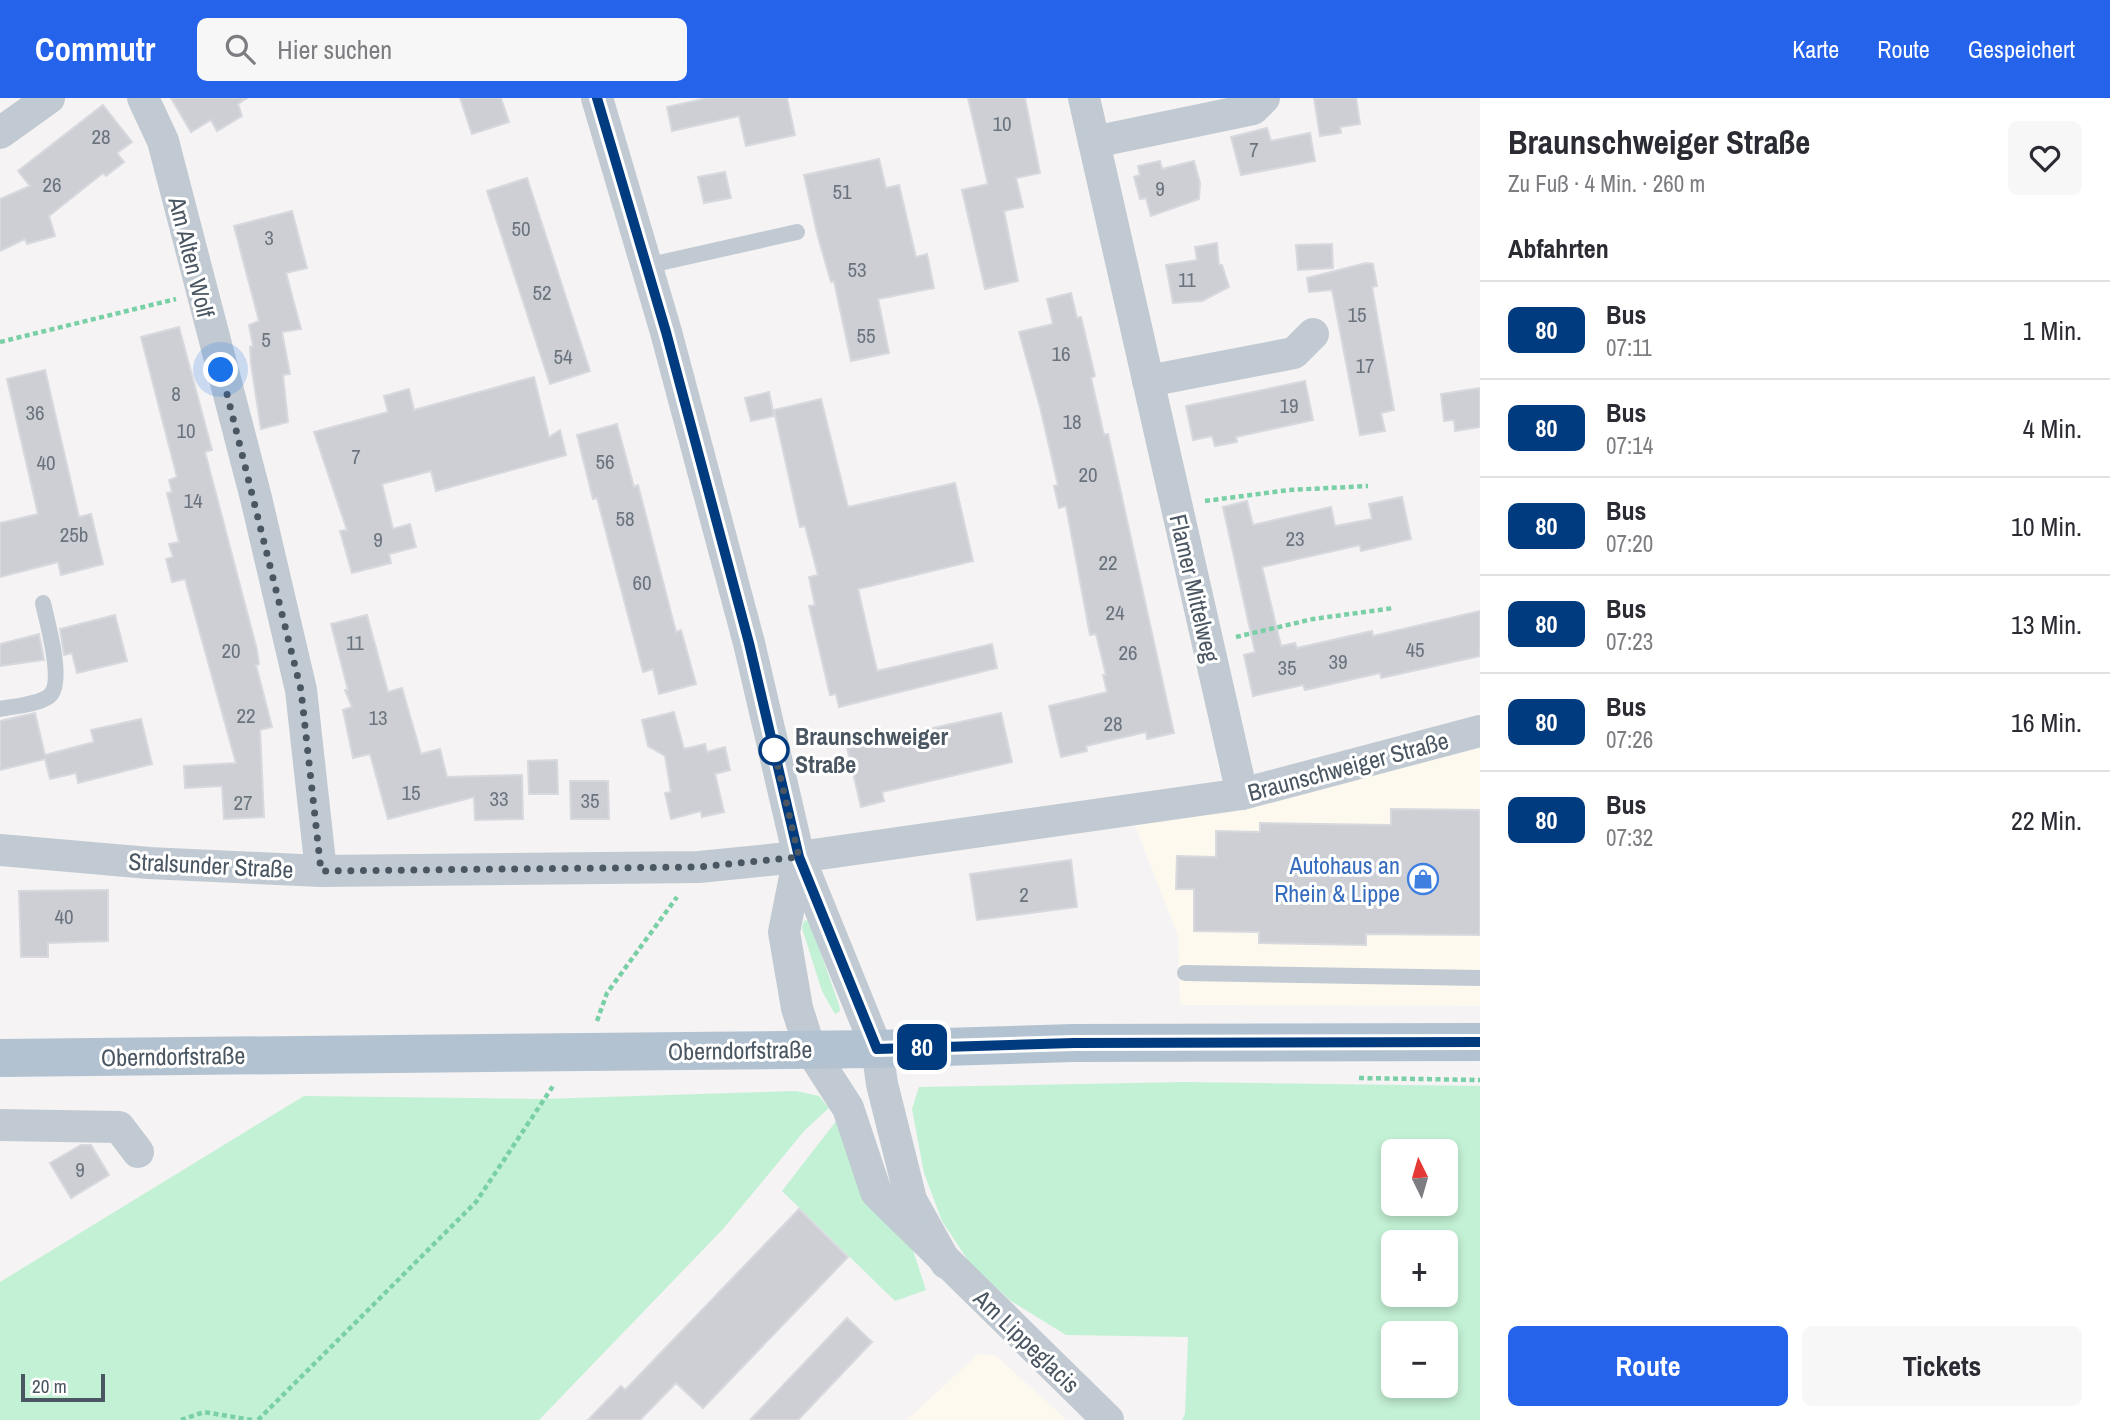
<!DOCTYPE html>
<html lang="de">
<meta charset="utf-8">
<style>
body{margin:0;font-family:"Archivo Narrow",sans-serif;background:#f7f7f7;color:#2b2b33;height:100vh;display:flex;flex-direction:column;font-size:26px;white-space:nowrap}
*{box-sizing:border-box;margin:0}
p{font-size:23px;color:#7c7c81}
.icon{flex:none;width:38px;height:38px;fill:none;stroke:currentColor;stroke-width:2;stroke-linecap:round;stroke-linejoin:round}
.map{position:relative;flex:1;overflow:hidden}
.drawer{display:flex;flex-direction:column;background:#fff;width:630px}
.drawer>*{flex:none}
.badge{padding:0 14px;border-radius:10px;font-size:24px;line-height:46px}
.needle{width:46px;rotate:355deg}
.fabs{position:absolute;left:1381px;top:1041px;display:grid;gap:14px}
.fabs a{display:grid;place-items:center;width:77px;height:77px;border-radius:10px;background:#fff;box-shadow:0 4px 10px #0003;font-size:35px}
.scale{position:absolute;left:21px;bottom:18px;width:84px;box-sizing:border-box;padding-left:7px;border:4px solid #4a5661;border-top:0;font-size:19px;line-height:24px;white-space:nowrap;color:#4a5661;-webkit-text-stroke:5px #fff;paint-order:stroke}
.you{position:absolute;width:35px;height:35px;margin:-18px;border:5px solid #fff;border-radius:50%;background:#1a73e8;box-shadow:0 0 0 10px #1a73e833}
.map>.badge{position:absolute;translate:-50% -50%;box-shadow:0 0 0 4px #fff}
h2{padding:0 28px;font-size:26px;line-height:63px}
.round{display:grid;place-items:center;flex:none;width:74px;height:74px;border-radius:10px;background:#f7f7f7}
.headline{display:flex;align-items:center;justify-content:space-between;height:119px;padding:0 28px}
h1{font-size:33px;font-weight:800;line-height:52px}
.action{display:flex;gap:14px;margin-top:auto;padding:14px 28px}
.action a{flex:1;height:80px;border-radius:10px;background:#2563eb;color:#fff;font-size:28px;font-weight:800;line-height:80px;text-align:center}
.action a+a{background:#f7f7f7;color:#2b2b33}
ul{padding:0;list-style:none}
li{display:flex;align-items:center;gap:21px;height:98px;padding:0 28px;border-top:2px solid #e1e1e2}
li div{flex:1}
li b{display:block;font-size:26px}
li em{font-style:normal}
li .badge{min-width:77px;font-weight:700;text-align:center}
header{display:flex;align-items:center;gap:42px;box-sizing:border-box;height:98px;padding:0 35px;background:#2563eb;color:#fff}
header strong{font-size:33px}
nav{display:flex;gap:38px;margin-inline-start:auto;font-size:24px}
.search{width:490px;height:63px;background:#f7f7f7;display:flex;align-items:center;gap:18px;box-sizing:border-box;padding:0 24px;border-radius:10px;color:#7c7c81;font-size:26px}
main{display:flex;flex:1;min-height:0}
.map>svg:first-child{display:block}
.commercial{fill:#fdf9ef}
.green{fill:#c3f1d5;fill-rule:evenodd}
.building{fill:#cdcfd5;stroke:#d7d9de;stroke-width:2}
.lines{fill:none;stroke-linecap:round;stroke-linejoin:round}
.path{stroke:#7ad0a6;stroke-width:4.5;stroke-dasharray:5 3.5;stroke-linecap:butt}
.lane{stroke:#c1cad2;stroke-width:16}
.street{stroke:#c1cad2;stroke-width:32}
.primary{stroke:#b3c2d1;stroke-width:38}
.line-casing{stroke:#fff;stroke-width:16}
.line{stroke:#003b80;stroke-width:10}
.walk{stroke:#4a5661;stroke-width:7;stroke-dasharray:0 12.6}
.stop-dot{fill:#fff;stroke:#003b80;stroke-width:3.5}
.labels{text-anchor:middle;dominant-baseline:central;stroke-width:6;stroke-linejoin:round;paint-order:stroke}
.number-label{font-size:21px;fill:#6b747e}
.street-label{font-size:24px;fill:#4a5661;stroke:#fff}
.stop-label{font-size:24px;font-weight:bold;fill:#4a5661;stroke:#fff;text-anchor:start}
.shop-label{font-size:24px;fill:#366cbe;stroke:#fff;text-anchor:end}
</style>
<header>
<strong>Commutr</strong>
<div class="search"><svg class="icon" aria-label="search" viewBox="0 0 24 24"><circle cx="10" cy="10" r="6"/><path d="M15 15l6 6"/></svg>Hier suchen</div>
<nav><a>Karte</a><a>Route</a><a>Gespeichert</a></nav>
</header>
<main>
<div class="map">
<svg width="1480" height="1322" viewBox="0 0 1480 1322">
<rect width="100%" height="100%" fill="#f5f3f3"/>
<g class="commercial">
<path d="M 1480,650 L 1480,908 L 1180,907 L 1178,838 L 1134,725 L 1248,708 Z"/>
<path d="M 978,1256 L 996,1258 L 1067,1322 L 907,1322 Z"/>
</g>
<g class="green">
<path d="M 809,822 L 839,907 L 840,913 L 835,916 L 822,893 L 802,830 L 804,823 Z"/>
<path d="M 1184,984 L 1480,988 L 1480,1322 L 1182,1322 L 1185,1316 L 1188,1239 L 1066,1237 L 1011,1203 L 971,1167 L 942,1123 L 924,1075 L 912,1011 L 919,989 ZM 1393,1054 L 1446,1054 L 1446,1106 L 1393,1106 ZM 1393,1144 L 1446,1144 L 1446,1197 L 1393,1197 ZM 1393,1236 L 1446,1236 L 1446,1288 L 1393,1288 Z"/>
<path d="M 796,993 L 819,998 L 829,1010 L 805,1032 L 723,1131 L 539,1322 L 0,1322 L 0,1184 L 304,998 L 541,1001 Z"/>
<path d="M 837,1022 L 911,1146 L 926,1192 L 895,1203 L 782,1093 Z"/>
</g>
<g class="building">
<path d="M 171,0 L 247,0 L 238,6 L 242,18 L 217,33 L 211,22 L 191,34 Z"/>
<path d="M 460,0 L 501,0 L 509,24 L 472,36 Z"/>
<path d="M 707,0 L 787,0 L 795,37 L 746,48 L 739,18 L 672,33 L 667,9 Z"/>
<path d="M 968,0 L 1025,0 L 1040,75 L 1016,80 L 1023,109 L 1004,113 L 1018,183 L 985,191 L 962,92 L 988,86 Z"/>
<path d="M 1314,0 L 1356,0 L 1360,26 L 1340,29 L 1341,35 L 1320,38 Z"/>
<path d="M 103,7 L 132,44 L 117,55 L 124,64 L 106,78 L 103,75 L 49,118 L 55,138 L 27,146 L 25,141 L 0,153 L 0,101 L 30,88 L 18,73 Z"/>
<path d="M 1267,30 L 1271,43 L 1310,35 L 1315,63 L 1241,77 L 1231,39 Z"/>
<path d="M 879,61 L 886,90 L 899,87 L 916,159 L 927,156 L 934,190 L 878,201 L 889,255 L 851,263 L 834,183 L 831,184 L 818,139 L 804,77 Z"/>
<path d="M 1160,63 L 1162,71 L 1194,63 L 1200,85 L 1199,101 L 1151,118 L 1146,100 L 1140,101 L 1134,79 L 1140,77 L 1138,68 Z"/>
<path d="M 725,74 L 731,100 L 704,105 L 698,79 Z"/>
<path d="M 527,80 L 590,273 L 550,286 L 487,93 Z"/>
<path d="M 292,113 L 307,170 L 286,175 L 301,231 L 282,234 L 290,276 L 283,277 L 288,324 L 261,331 L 251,266 L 250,249 L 253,248 L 249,227 L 259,223 L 234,128 Z"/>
<path d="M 1217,145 L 1219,167 L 1222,167 L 1229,189 L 1202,203 L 1173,205 L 1166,167 L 1197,162 L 1195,149 Z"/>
<path d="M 1332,146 L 1333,170 L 1298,172 L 1296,147 Z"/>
<path d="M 1366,165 L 1373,166 L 1377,188 L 1372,189 L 1394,312 L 1381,315 L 1385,333 L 1360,337 L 1332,192 L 1309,194 L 1307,180 Z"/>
<path d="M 1071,195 L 1077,220 L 1081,219 L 1095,278 L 1091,280 L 1104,337 L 1108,336 L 1174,635 L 1147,641 L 1146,634 L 1086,648 L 1087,653 L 1061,659 L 1049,608 L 1107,594 L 1103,577 L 1106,577 L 1096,536 L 1090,537 L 1066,408 L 1059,410 L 1054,388 L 1058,387 L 1040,309 L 1019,234 L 1053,226 L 1047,201 Z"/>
<path d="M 179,229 L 212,352 L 205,354 L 257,552 L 259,566 L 256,567 L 272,629 L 260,632 L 264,719 L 224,721 L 222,688 L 185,690 L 184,668 L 236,665 L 185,481 L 172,484 L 166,461 L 173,459 L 169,446 L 179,444 L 167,395 L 172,394 L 169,382 L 177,379 L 141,239 Z"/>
<path d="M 45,272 L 79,419 L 91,416 L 103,466 L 61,477 L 58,464 L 0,479 L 0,425 L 38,416 L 7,281 Z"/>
<path d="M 534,279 L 549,339 L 560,332 L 566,357 L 436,393 L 431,373 L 382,386 L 393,431 L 410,426 L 416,449 L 389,456 L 391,465 L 352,475 L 340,433 L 347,432 L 314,334 L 388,314 L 384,298 L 409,291 L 414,312 Z"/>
<path d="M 1305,283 L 1313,322 L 1236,339 L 1237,344 L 1215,348 L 1212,338 L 1193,342 L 1186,308 Z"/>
<path d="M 1480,290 L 1480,329 L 1455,333 L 1454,322 L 1444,323 L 1441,296 Z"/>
<path d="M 769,294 L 774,318 L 751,323 L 745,300 Z"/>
<path d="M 821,301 L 848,409 L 955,385 L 973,463 L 858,491 L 877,573 L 992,546 L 997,570 L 839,609 L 836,596 L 830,597 L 809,508 L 815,507 L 809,479 L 818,477 L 805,428 L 800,429 L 774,312 Z"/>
<path d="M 617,326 L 634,389 L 638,387 L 676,534 L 681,532 L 696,586 L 659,596 L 653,571 L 643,574 L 597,400 L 593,401 L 577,337 Z"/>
<path d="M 1402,399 L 1411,441 L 1361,453 L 1360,447 L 1262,469 L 1281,548 L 1295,545 L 1297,550 L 1372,533 L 1373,538 L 1480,513 L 1480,558 L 1381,580 L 1380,575 L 1305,592 L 1303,587 L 1253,598 L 1244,557 L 1255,554 L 1223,409 L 1247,403 L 1253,427 L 1331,409 L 1335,428 L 1372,421 L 1369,406 Z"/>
<path d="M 115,517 L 127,563 L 77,575 L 72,555 L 64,557 L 60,531 Z"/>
<path d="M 367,517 L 388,594 L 402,590 L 421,656 L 440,651 L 447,679 L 522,677 L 523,721 L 475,722 L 474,699 L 388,721 L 370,656 L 353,660 L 343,612 L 352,609 L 345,592 L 348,592 L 331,526 Z"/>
<path d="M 39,536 L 44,562 L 0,568 L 0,546 Z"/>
<path d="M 674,614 L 684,651 L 705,646 L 707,654 L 725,649 L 730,672 L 715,676 L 724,714 L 702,719 L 701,713 L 671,721 L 665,695 L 671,694 L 665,658 L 648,648 L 642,622 Z"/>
<path d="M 35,615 L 45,657 L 94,644 L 91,632 L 141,621 L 152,666 L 78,685 L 76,675 L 50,681 L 45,661 L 0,672 L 0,623 Z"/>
<path d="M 1001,615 L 1012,664 L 882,694 L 884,703 L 861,709 L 847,649 Z"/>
<path d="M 557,662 L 558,696 L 529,696 L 528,663 Z"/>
<path d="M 570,683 L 608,683 L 609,721 L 571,721 Z"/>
<path d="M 1391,711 L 1480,712 L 1480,837 L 1366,836 L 1366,847 L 1259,845 L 1259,834 L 1194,833 L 1194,791 L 1176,791 L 1177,758 L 1216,759 L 1216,733 L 1260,734 L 1260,725 L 1391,727 Z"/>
<path d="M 1071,762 L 1077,809 L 977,822 L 970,776 Z"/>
<path d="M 108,792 L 108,843 L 48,845 L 48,859 L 21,859 L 19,793 Z"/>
<path d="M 81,1047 L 91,1047 L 109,1077 L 71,1100 L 50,1065 Z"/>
<path d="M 799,1111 L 848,1159 L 703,1310 L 676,1285 L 640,1322 L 588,1322 L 621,1288 L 625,1292 Z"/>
<path d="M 847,1220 L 872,1244 L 798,1322 L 750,1322 Z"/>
</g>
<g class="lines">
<g class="path">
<path d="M 0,244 L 176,201"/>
<path d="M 1205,403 L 1289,392 L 1368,388"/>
<path d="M 1236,539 L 1313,521 L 1394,510"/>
<path d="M 597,923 L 607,895 L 677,799"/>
<path d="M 1359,980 L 1480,982"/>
<path d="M 181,1322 L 204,1314 L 252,1322"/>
<path d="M 258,1322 L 476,1104 L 553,988"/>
</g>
<g class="lane">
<path d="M 646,168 L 797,134"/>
<path d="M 0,611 C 15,608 35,607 48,599 C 66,588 47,524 43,505"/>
<path d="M 1185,875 L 1480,880"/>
</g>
<g class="street">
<path d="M 143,0 L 163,43 L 256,400 L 301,592 L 321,773"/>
<path d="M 597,0 L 666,234 L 749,545 L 799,759 L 877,951 L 882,986 L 911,1102 L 946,1165"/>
<path d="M 1084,0 L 1242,696"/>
<path d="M 0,35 L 49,0"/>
<path d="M 1094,44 L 1253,11 L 1264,0"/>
<path d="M 1148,283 L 1294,255 L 1313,236"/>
<path d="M 0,752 L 149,765 L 321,773 L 699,769 L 799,759 L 1242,696 L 1480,633"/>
<path d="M 799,759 L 784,834 L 797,910 L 810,951 L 848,1010 L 876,1094 L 1108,1322"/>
<path d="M 0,1027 L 119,1029 L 138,1054"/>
</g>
<path class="primary" d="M 0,960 L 877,951 L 1074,945 L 1480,944"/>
</g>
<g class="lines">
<g class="line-casing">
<path id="line" d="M 597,0 L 666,234 L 749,545 L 799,759 L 877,951 L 1074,945 L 1480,944"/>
</g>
<use href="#line" class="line"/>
<path class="walk" d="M 221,272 L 301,592 L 321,773 L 699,769 L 799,759 L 774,652"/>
</g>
<defs>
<g id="shop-ring" transform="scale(1.575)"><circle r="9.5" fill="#fff" stroke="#3f7fe0" stroke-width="1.5"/><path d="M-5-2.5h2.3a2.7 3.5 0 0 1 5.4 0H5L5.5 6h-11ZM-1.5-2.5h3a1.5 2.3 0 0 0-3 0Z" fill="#3f7fe0"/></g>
</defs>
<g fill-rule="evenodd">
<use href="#shop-ring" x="1423" y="781"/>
</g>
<circle class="stop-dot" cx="774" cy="652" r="14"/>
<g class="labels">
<g class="number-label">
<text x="1002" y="25">10</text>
<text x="101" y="38">28</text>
<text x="1254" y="51">7</text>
<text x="52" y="86">26</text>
<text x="1160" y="90">9</text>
<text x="842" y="93">51</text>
<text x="521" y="130">50</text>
<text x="269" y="139">3</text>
<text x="857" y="171">53</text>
<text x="1187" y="181">11</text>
<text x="542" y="194">52</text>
<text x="1357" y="216">15</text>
<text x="866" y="237">55</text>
<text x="266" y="241">5</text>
<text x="1061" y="255">16</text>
<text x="563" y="258">54</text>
<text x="1365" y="267">17</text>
<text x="176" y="295">8</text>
<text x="1289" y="307">19</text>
<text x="35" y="314">36</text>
<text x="1072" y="323">18</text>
<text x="186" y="332">10</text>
<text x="356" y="358">7</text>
<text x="605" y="363">56</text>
<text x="46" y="364">40</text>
<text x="1088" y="376">20</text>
<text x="193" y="402">14</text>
<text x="625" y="420">58</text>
<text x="74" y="436">25b</text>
<text x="1295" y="440">23</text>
<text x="378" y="441">9</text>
<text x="1108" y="464">22</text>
<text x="642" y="484">60</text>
<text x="1115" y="514">24</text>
<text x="355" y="544">11</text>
<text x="1415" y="551">45</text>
<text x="231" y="552">20</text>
<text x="1128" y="554">26</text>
<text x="1338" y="563">39</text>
<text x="1287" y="569">35</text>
<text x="246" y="617">22</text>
<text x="378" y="619">13</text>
<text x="1113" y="625">28</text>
<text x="411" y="694">15</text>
<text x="499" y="700">33</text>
<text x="590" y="702">35</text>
<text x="243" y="704">27</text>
<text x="1024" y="796">2</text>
<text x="64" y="818">40</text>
<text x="80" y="1071">9</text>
</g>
<g class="street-label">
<text transform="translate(192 159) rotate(76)">Am Alten Wolf</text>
<text transform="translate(1195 490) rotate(77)">Flamer Mittelweg</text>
<text transform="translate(1348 668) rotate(-15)">Braunschweiger Straße</text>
<text transform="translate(211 767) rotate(3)">Stralsunder Straße</text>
<text transform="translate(740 952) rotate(-1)">Oberndorfstraße</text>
<text transform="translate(173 958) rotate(-1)">Oberndorfstraße</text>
<text transform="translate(1027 1243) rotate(44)">Am Lippeglacis</text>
</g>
<g class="stop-label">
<text x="795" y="638">Braunschweiger<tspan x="795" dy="28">Straße</tspan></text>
</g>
<g class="shop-label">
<text x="1400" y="767">Autohaus an<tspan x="1400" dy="28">Rhein &amp; Lippe</tspan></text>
</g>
</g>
</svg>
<div class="fabs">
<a><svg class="needle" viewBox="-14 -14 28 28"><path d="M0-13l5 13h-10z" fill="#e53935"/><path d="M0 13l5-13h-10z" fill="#7c7c81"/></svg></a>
<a>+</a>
<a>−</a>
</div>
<div class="scale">20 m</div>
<div class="you" style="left:221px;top:272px"></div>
<b class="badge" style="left:922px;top:949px;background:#003b80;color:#fff">80</b>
</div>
<section class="drawer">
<div class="headline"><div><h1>Braunschweiger Straße</h1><p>Zu Fuß · 4 Min. · 260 m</p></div><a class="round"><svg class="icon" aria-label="heart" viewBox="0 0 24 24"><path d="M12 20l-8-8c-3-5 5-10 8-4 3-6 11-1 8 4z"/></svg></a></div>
<h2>Abfahrten</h2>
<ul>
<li><span class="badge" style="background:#003b80;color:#fff">80</span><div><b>Bus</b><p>07:11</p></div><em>1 Min.</em></li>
<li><span class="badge" style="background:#003b80;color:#fff">80</span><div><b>Bus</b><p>07:14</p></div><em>4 Min.</em></li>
<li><span class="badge" style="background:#003b80;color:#fff">80</span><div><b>Bus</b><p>07:20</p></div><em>10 Min.</em></li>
<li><span class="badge" style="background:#003b80;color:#fff">80</span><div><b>Bus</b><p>07:23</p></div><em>13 Min.</em></li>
<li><span class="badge" style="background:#003b80;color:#fff">80</span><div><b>Bus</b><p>07:26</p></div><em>16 Min.</em></li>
<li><span class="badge" style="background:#003b80;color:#fff">80</span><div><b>Bus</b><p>07:32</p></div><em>22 Min.</em></li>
</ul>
<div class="action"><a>Route</a><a>Tickets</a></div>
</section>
</main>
